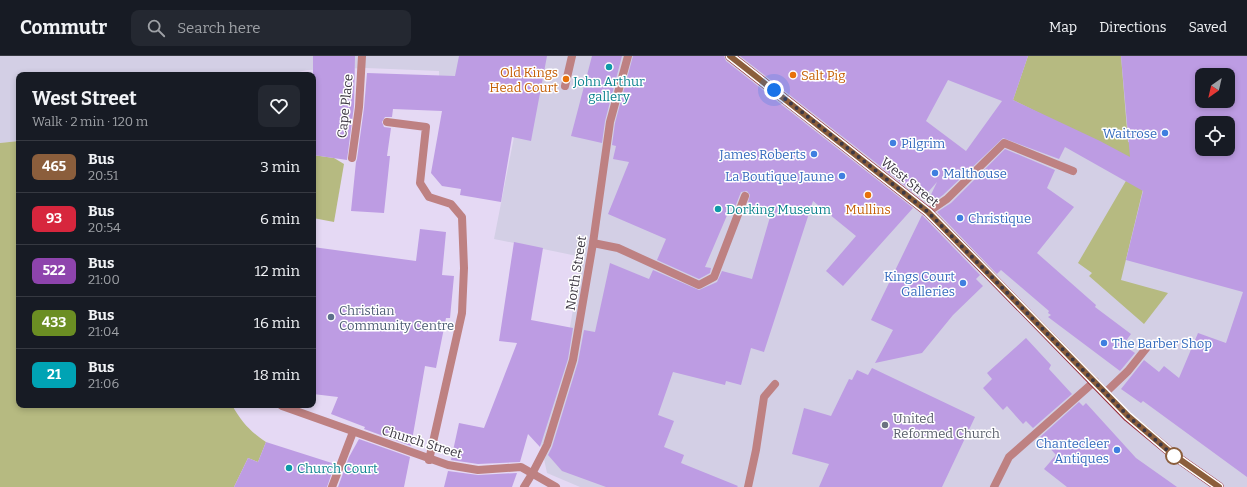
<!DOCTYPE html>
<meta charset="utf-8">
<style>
body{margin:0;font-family:Bitter,serif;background:#242831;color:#f1f3f6;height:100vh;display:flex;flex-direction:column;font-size:15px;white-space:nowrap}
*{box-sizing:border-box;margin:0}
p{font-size:13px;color:#9ea1a6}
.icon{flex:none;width:22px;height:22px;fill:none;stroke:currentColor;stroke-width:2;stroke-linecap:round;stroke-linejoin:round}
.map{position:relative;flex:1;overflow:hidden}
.sheet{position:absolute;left:16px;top:16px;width:300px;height:336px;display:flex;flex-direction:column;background:#171b24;border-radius:8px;box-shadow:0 2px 6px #0003}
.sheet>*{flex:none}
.badge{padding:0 8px;border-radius:6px;font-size:14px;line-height:26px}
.needle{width:26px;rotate:214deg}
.tools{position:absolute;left:1195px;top:12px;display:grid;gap:8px}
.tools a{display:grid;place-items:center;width:40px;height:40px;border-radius:8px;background:#171b24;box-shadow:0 2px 6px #0003;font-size:20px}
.you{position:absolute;width:20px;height:20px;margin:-10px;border:3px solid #fff;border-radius:50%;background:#1a73e8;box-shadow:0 0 0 6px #1a73e833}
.map>.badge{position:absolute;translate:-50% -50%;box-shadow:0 0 0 2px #fff}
.round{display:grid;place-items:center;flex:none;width:42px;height:42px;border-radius:8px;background:#242831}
.head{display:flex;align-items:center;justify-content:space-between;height:68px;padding:0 16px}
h1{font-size:19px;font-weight:700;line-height:30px}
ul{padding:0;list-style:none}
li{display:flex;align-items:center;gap:12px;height:52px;padding:0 16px;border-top:1px solid #363941}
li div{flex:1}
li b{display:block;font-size:15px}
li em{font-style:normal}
li .badge{min-width:44px;font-weight:700;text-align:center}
header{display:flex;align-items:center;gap:24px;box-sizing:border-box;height:56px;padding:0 20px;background:#171b24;border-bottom:1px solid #363941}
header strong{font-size:19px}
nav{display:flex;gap:22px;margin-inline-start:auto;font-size:14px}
.search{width:280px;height:36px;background:#242831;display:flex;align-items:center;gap:10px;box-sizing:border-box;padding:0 14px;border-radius:8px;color:#9ea1a6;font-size:15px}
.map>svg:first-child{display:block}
.commercial{fill:#d3cfe5;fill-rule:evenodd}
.green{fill:#b6ba81}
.building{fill:#bd9ce3;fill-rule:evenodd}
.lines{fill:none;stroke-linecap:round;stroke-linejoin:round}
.service{stroke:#be8182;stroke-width:8}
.pedestrian{stroke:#be8182;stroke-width:8}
.minor{stroke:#be8182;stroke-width:8}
.primary{stroke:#952a37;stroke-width:10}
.line-casing{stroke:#fff;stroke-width:9}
.line{stroke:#8b5e3c;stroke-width:6}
.walk{stroke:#3d3843;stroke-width:4;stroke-dasharray:0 7.2}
.culture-dot{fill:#0f9aa8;stroke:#fff;stroke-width:1.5}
.food-dot{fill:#e8710a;stroke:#fff;stroke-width:1.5}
.shop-dot{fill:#3f7fe0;stroke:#fff;stroke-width:1.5}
.service-dot{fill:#5c6f8a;stroke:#fff;stroke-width:1.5}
.worship-dot{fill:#6b7280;stroke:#fff;stroke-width:1.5}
.stop-dot{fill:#fff;stroke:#8b5e3c;stroke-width:2}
.labels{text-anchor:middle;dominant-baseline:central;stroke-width:3;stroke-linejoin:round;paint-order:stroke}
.food-label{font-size:13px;fill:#c56008;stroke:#fff;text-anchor:end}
.culture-label{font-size:13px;fill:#0d838f;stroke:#fff;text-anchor:start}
.street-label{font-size:13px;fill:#3d3843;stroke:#fff}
.shop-label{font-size:13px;fill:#366cbe;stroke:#fff;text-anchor:end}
.service-label{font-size:13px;fill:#4e5e75;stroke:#fff;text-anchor:start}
.worship-label{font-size:13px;fill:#5b616d;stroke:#fff;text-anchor:start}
</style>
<header>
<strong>Commutr</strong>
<div class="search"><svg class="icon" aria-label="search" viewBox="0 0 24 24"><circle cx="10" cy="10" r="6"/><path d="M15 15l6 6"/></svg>Search here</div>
<nav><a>Map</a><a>Directions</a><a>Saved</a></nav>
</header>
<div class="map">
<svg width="1247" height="431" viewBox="0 0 1247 431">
<rect width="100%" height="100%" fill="#e5d9f4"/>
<path class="commercial" d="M 0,0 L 1247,0 L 1247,431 L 580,431 L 547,417 L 540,384 L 570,271 L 582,201 L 494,183 L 514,81 L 440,48 L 439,15 L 366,12 L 307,14 L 298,16 L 298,19 L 19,19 L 19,85 L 0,87 ZM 1202,19 L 1228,19 L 1228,45 L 1202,45 ZM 1202,67 L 1228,67 L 1228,93 L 1202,93 Z"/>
<g class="green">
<path d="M 1028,0 L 1121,0 L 1128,86 L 1153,92 L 1121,224 L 1168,237 L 1144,268 L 1089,220 L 1092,217 L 1078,207 L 1137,106 L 1013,44 Z"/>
<path d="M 19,85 L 19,349 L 232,349 C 242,367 250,375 266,386 L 258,406 L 248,402 L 234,431 L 0,431 L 0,87 Z"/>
<path d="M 313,99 L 334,102 L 344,108 L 334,166 L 313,162 Z"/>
</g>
<g class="building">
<path d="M 313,0 L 355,0 L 354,50 L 347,104 L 313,99 Z"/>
<path d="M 459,0 L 547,0 L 531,85 L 512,81 L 501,146 L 460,139 L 461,133 L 442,130 L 431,117 L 442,55 L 393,53 L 392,61 L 385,61 L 382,66 L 384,71 L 391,72 L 387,100 L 390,100 L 384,157 L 351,155 L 356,106 L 357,103 L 364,52 L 367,17 L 455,20 Z"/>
<path d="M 592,0 L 622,0 L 605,65 L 602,87 L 571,80 Z"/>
<path d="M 633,0 L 724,0 L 726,5 L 913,152 L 843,230 L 826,215 L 856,180 L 813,145 L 764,296 L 751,292 L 741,329 L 726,325 L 725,329 L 673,316 L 658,359 L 674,365 L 664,391 L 684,399 L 681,407 L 738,430 L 737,431 L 606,431 L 562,415 L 548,399 L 552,391 L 578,306 L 584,274 L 595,276 L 610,207 L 649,223 L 653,214 L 699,234 L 717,226 L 722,215 L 752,223 L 770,161 L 746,154 L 750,139 L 747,135 L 741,136 L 735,151 L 731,150 L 705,211 L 711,212 L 710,217 L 699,223 L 657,204 L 666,183 L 608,158 L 629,106 L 613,103 L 616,90 L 612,89 L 615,67 Z"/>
<path d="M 740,0 L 1028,0 L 1013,44 L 1100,85 L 1130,101 L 1121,0 L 1247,0 L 1247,421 L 1143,345 L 1141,347 L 1121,333 L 1144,304 L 1159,316 L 1164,310 L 1179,322 L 1198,277 L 1226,287 L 1243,236 L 1126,204 L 1143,135 L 1065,91 L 1059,103 L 1003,82 L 943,139 L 929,149 L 927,147 L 937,126 L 922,143 ZM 1202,19 L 1228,19 L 1228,45 L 1202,45 ZM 948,24 L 1002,45 L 966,95 L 926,65 ZM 1202,67 L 1228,67 L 1228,93 L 1202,93 Z"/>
<path d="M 1005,93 L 1055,114 L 1047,132 L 1074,151 L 1037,197 L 1096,249 L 1095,251 L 1131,278 L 1123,289 L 1135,297 L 1120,315 L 1048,261 L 1051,259 L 1048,257 L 1049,255 L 1001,214 L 997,218 L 937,156 L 951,147 Z"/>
<path d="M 922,159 L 980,219 L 976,223 L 983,230 L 953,259 L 922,297 L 875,307 L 893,274 L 871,264 Z"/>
<path d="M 420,173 L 446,176 L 442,219 L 454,220 L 450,262 L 446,262 L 436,312 L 425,310 L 411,390 L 364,373 L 365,371 L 331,358 L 338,341 L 313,338 L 313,191 L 416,205 Z"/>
<path d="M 514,186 L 543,192 L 531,264 L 573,272 L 568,303 L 540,391 L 528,378 L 520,406 L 478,408 L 451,404 L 459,367 L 484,372 L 517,287 L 499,285 Z"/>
<path d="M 1026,282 L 1051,309 L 1049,313 L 1072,338 L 1033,372 L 1026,365 L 1023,368 L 1007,350 L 1003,354 L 983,332 L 992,323 L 987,317 Z"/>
<path d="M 872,312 L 975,361 L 942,431 L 819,431 L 829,408 L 792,398 L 804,352 L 831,360 L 849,323 L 852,324 L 857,314 L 868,319 Z"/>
<path d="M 1079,346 L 1083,350 L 1086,347 L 1136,402 L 1177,431 L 1067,431 L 1044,413 L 1056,399 L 1040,381 Z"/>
<path d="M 359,383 L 410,401 L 404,431 L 338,431 L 349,401 Z"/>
<path d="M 266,386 L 335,408 L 327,431 L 234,431 L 248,402 L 258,406 Z"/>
<path d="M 448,415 L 478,419 L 517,417 L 512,431 L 444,431 Z"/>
</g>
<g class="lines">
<g class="service">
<path d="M 387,66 L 426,71 L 420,127 L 429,141 L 451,148 L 462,161 L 464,212 L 462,257 L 429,404"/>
<path d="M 352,102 L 359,51 L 362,0"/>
<path d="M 928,156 L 947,143 L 1004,87 L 1073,115"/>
<path d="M 593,187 L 618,192 L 699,229 L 714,221 L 745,140"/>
<path d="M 1105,337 L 1128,315 L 1148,290"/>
<path d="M 332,431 L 353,376"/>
<path d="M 524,431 L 532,418"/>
<path d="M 748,431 L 756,394 L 764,341 L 775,328"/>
<path d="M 994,431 L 1009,401 L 1095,325"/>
</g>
<path class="pedestrian" d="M 565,30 L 572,0"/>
<g class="minor">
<path d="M 282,350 L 448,409 L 478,414 L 521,411 L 556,431"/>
<path d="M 532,418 L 547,389 L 573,304 L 593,187 L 610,66 L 628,0"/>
</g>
<path class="primary" d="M 730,0 L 928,156 L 1128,361 L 1175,400 L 1219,431"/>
</g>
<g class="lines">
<g class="line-casing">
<path id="line" d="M 730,0 L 928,156 L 1128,360 L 1175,400 L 1219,431"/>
</g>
<use href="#line" class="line"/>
<path class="walk" d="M 774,34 L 928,156 L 1128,360 L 1174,400"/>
</g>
<g class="culture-dot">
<circle cx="609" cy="11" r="4"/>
<circle cx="718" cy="153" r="4"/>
<circle cx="289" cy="412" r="4"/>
</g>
<g class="food-dot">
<circle cx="793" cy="19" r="4"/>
<circle cx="566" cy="23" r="4"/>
<circle cx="868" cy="139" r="4"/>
</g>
<g class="shop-dot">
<circle cx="1165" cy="77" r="4"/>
<circle cx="893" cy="87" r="4"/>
<circle cx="814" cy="98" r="4"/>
<circle cx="935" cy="117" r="4"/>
<circle cx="842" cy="120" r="4"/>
<circle cx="960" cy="162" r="4"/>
<circle cx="963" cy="227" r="4"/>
<circle cx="1104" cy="287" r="4"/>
<circle cx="1117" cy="394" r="4"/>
</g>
<circle class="service-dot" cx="331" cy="261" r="4"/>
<circle class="worship-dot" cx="885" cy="369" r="4"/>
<circle class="stop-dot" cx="1174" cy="400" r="8"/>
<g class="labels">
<g class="food-label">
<text x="558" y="16">Old Kings<tspan x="558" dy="15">Head Court</tspan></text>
<text x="801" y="19" text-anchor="start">Salt Pig</text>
<text x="868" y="153" text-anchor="middle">Mullins</text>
</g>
<g class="culture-label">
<text x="609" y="25" text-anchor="middle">John Arthur<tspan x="609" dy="15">gallery</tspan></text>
<text x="726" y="153">Dorking Museum</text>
<text x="297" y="412">Church Court</text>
</g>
<g class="street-label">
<text transform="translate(345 50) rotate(-84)">Cape Place</text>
<text transform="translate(910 126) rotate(39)">West Street</text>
<text transform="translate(576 217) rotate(-81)">North Street</text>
<text transform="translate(422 386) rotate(17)">Church Street</text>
</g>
<g class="shop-label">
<text x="1157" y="77">Waitrose</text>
<text x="901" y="87" text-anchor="start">Pilgrim</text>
<text x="806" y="98">James Roberts</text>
<text x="943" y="117" text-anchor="start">Malthouse</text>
<text x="834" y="120">La Boutique Jaune</text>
<text x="968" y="162" text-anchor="start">Christique</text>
<text x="955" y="220">Kings Court<tspan x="955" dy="15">Galleries</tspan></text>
<text x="1112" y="287" text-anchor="start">The Barber Shop</text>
<text x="1109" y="387">Chantecleer<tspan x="1109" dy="15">Antiques</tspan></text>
</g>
<g class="service-label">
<text x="339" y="254">Christian<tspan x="339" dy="15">Community Centre</tspan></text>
</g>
<g class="worship-label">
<text x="893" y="362">United<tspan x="893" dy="15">Reformed Church</tspan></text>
</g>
</g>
</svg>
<div class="tools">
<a><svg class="needle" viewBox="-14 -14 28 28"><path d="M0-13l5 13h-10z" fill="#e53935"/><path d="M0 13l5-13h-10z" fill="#9ea1a6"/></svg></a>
<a><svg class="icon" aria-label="locate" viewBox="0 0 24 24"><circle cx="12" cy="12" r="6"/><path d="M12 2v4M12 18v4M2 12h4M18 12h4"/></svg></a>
</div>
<div class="you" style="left:774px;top:34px"></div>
<section class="sheet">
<div class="head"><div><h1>West Street</h1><p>Walk · 2 min · 120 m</p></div><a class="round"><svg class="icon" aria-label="heart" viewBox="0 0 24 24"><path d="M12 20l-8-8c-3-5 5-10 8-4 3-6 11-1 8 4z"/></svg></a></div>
<ul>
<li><span class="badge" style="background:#8b5e3c;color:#fff">465</span><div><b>Bus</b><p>20:51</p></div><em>3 min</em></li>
<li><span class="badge" style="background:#d7263d;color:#fff">93</span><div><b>Bus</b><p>20:54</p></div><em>6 min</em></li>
<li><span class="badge" style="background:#8e44ad;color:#fff">522</span><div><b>Bus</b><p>21:00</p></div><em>12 min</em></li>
<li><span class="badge" style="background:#6b8e23;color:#fff">433</span><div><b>Bus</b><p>21:04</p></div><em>16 min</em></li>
<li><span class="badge" style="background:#00a3b4;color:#fff">21</span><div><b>Bus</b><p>21:06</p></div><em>18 min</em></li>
</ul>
</section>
</div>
